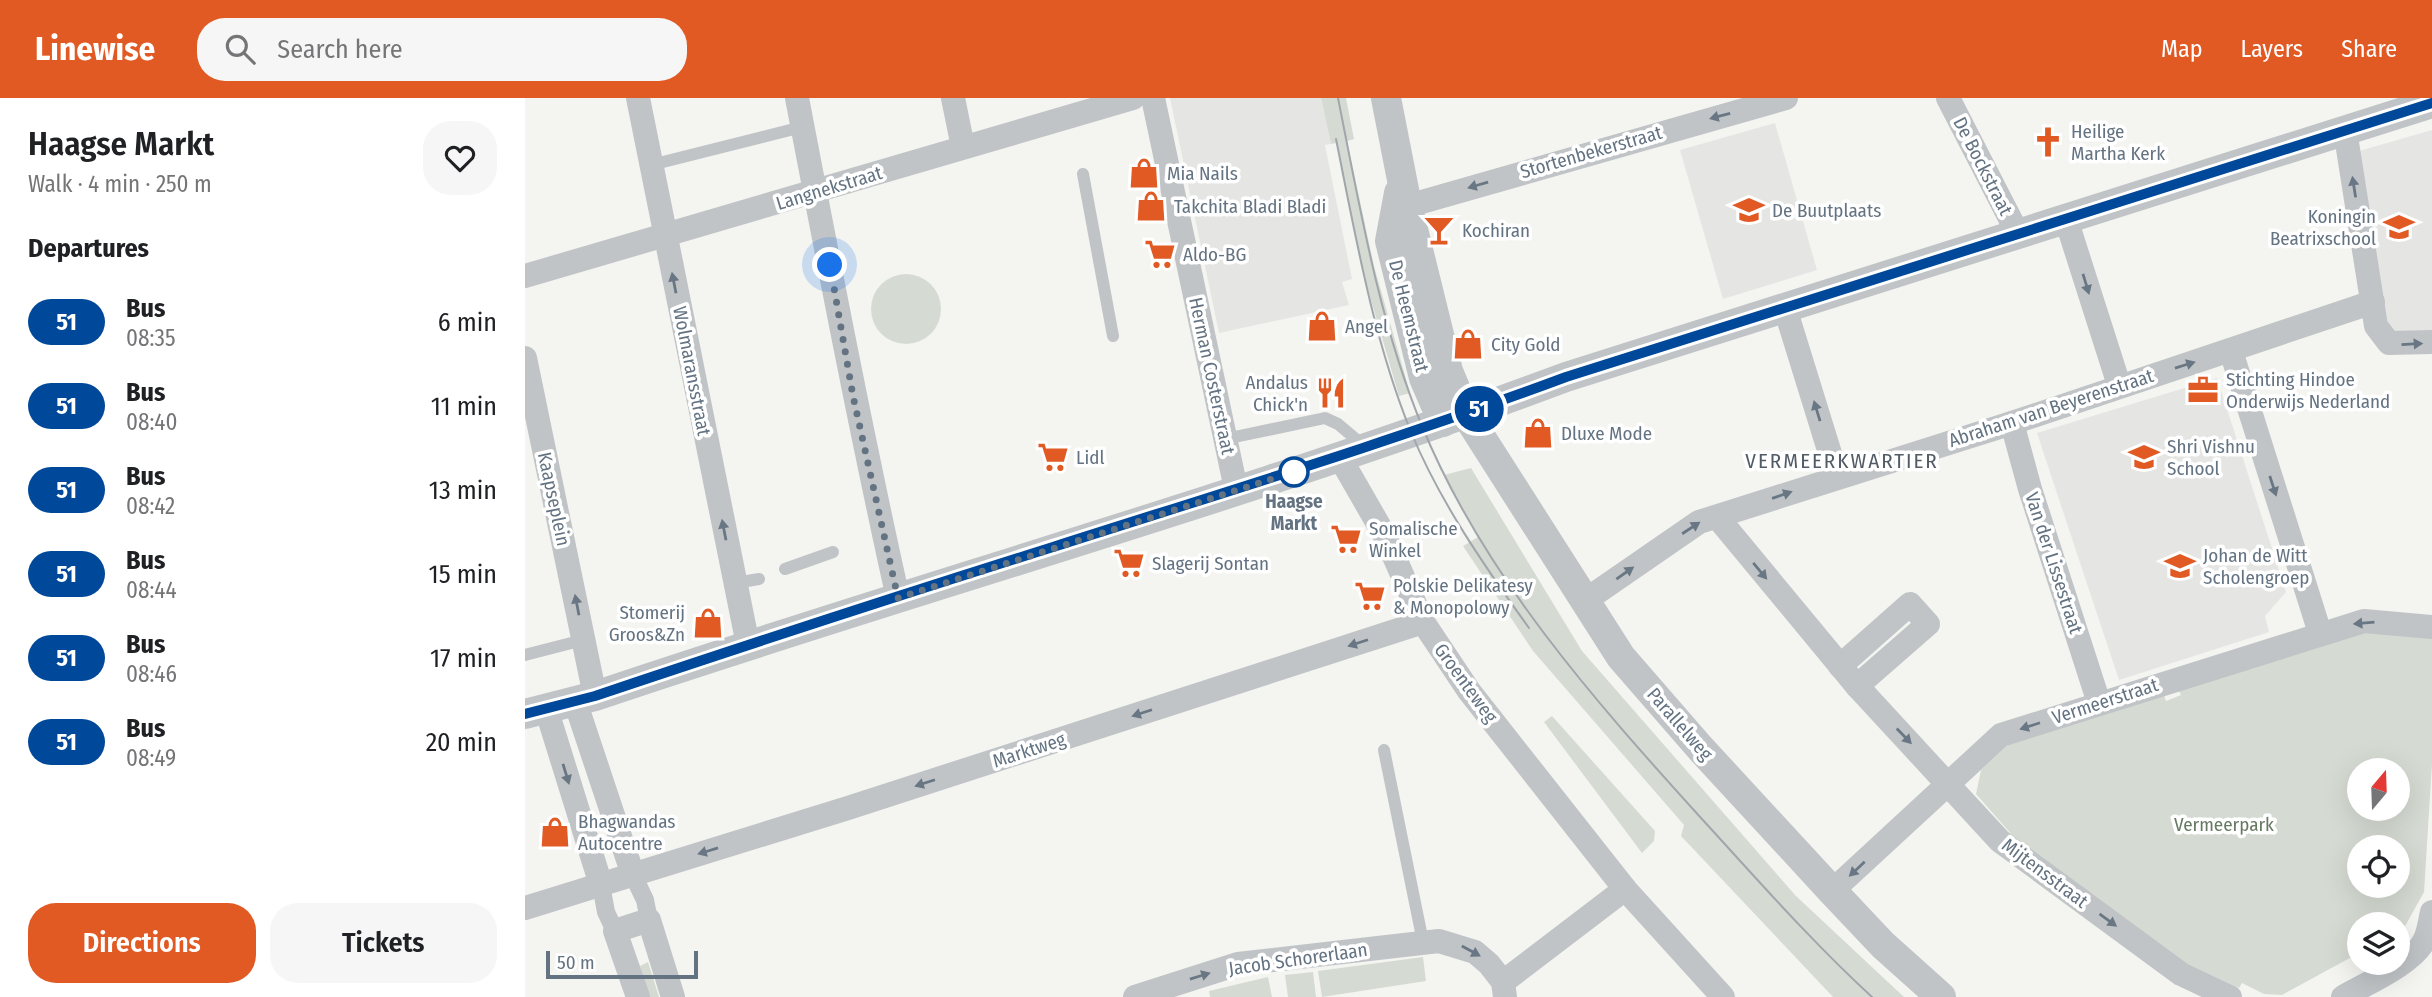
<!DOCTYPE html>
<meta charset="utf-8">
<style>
body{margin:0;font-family:"Fira Sans Condensed",sans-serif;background:#f6f6f6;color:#202124;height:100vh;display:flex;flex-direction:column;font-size:26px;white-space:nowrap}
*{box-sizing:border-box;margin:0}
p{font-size:23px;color:#757577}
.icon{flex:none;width:38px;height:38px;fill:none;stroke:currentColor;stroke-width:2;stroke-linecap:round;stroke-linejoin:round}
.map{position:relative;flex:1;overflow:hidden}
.details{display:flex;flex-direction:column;background:#fff;width:525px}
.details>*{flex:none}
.badge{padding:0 14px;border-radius:23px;font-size:24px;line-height:46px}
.needle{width:46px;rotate:19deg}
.fabs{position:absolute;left:1822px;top:660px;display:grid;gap:14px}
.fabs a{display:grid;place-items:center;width:63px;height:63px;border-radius:50%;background:#fff;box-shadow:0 7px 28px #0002;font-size:35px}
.scale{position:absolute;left:21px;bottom:18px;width:152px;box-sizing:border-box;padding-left:7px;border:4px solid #647382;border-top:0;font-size:19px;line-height:24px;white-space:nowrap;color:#647382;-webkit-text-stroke:5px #fff;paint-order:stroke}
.you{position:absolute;width:35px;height:35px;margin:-18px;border:5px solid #fff;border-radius:50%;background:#1a73e8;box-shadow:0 0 0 10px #1a73e833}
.map>.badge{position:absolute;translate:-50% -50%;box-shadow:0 0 0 4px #fff}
h2{padding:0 28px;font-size:26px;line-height:63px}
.round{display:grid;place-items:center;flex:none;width:74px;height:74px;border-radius:28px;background:#f6f6f6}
.headline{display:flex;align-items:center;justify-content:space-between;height:119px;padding:0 28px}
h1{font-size:33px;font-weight:600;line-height:52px}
.cta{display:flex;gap:14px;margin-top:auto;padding:14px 28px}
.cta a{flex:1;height:80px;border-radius:28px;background:#e15a24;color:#fff;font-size:28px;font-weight:600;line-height:80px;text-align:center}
.cta a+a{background:#f6f6f6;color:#202124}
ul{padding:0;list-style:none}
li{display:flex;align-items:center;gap:21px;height:84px;padding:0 28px}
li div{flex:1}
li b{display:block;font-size:26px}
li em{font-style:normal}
li .badge{min-width:77px;font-weight:700;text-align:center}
header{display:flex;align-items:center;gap:42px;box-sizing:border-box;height:98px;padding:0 35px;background:#e15a24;color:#fff}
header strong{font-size:33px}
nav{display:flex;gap:38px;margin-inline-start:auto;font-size:24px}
.search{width:490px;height:63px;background:#f6f6f6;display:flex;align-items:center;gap:18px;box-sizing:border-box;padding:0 24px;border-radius:28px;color:#757577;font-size:26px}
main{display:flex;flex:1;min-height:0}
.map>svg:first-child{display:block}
.built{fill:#e5e6e4}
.green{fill:#d5dbd2;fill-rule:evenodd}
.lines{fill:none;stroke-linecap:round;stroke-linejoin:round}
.service{stroke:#c0c4c7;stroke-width:12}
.pedestrian{stroke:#c0c4c7;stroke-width:18}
.minor{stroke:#c0c4c7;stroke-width:24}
.tertiary{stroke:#c0c4c7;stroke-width:30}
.tram{stroke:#a1a6ac;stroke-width:2}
.oneway{fill:#697785}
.line-casing{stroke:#fff;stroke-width:16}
.line{stroke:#004899;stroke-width:10}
.walk{stroke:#647382;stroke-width:7;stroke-dasharray:0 12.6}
.stop-dot{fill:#fff;stroke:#004899;stroke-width:3.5}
.labels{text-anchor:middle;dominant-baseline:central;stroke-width:7;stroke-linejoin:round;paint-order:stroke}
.poi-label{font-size:19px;fill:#647382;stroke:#fff;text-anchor:start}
.street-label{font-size:19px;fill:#647382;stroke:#fff}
.stop-label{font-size:19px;font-weight:bold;fill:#647382;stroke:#fff}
.park-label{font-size:19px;fill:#667962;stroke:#fff}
.neighbourhood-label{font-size:21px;letter-spacing:2px;fill:#525c67;stroke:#fff}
</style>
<header>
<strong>Linewise</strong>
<div class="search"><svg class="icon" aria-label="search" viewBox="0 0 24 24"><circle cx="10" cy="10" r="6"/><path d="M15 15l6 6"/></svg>Search here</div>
<nav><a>Map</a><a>Layers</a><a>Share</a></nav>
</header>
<main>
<section class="details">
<div class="headline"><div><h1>Haagse Markt</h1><p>Walk · 4 min · 250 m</p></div><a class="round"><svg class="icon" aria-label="heart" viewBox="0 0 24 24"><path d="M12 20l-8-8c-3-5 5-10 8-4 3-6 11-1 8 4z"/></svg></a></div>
<h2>Departures</h2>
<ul>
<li><span class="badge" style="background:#004899;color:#fff">51</span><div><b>Bus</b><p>08:35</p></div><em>6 min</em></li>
<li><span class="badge" style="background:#004899;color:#fff">51</span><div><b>Bus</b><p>08:40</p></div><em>11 min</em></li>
<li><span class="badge" style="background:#004899;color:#fff">51</span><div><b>Bus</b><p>08:42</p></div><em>13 min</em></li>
<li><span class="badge" style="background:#004899;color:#fff">51</span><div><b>Bus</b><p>08:44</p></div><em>15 min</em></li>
<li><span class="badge" style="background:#004899;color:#fff">51</span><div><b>Bus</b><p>08:46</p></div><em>17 min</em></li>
<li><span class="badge" style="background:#004899;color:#fff">51</span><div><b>Bus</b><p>08:49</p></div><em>20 min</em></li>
</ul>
<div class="cta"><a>Directions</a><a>Tickets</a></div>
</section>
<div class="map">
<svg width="1907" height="899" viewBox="0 0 1907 899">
<rect width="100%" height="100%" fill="#f4f5f1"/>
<g class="built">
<path d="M 645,0 L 796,0 L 806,46 L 800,47 L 827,181 L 817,184 L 824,207 L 694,235 Z"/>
<path d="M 1250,25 L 1292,172 L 1198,201 L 1155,52 Z"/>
<path d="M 1907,32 L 1907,244 L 1864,245 L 1834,53 Z"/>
<path d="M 1692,280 L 1761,494 L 1740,518 L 1744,534 L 1594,582 L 1512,335 Z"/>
</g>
<g class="green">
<path d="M 796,0 L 821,0 L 829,41 L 822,43 L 849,168 L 885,295 L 874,298 L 836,168 L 812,45 L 806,46 Z"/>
<circle cx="381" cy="211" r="35"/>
<path d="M 946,370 L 1057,553 L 1271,798 L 1379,899 L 1308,899 L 1156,738 L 1159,727 L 1008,553 L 938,448 L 953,439 L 919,377 Z"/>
<path d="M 1838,534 L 1907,539 L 1907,666 L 1899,794 L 1879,830 L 1873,834 L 1872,826 L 1834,826 L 1834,855 L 1757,897 L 1739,896 L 1717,885 L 1714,890 L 1658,864 L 1487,737 L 1451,696 L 1456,672 L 1483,647 L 1639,597 L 1641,603 L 1656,597 L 1654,593 ZM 1834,672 L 1872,672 L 1872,710 L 1834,710 ZM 1834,749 L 1872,749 L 1872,788 L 1834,788 Z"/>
<path d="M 1027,618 L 1130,733 L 1129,743 L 1117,755 L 1019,624 Z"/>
<path d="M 898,859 L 901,883 L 797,899 L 793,873 Z"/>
<path d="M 123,864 L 134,899 L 124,899 L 115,868 Z"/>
<path d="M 788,874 L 791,899 L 763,899 L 760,877 Z"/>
<path d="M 743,879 L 747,899 L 685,899 L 684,893 Z"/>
</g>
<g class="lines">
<g class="service">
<path d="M 126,67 L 277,29"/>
<path d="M 558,76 L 588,238"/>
<path d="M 700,341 L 800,320 L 813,326 L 839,348"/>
<path d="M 260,471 L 308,454"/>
<path d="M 210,485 L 234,481"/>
<path d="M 0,557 L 58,542"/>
<path d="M 859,652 L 898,844"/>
</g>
<g class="pedestrian">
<path d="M 108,777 L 120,802 L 124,822"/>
<path d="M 76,787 L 81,814 L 90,833"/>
</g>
<g class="minor">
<path d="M 113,0 L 223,547"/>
<path d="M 272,0 C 304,167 336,334 373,500"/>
<path d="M 428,0 L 438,49"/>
<path d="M 628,0 L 711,391"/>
<path d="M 1423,0 L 1493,136"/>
<path d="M 1820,32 L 1851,228 L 1864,245 L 1907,244"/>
<path d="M 872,111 L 1261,0"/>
<path d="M 1541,121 L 1594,287"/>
<path d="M 0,178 L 608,0"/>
<path d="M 1260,210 L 1312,378"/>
<path d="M 1706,253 L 1795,535"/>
<path d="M 0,260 L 70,598"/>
<path d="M 1487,325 L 1505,391 L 1574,605"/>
<path d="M 814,358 L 860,438 L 898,524 L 944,593 L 1100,791 L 1198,899"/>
<path d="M 1193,420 L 1332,588 L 1475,743 L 1656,876 L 1705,899"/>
<path d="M 1058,504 L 1174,424 L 1487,325 L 1848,204"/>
<path d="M 1315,568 L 1385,506 L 1403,526 L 1332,588"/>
<path d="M 50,603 L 108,777"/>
<path d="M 21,610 L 76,787"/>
<path d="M 1307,793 L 1476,637 L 1839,523 L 1907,529"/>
<path d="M 0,810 L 323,710 L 898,524"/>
<path d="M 978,884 L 1100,791"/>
<path d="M 113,899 L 90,833 L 124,822 L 148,899"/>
<path d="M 610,899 L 713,866 L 914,843 L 950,854 L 964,866 L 978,884 L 980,899"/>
<path d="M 1818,899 C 1840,886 1890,865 1900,841 C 1904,833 1905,822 1907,814"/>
</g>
<g class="tertiary">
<path d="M 861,0 L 882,107 L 923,273 L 941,316 L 1096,559 L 1176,651 L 1307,793 L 1358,847 L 1416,899"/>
<path d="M 874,95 L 865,143 L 899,280 L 918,324"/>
<path d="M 0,616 L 70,598 C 393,489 722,398 1041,279 L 1907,5"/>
</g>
<g class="tram">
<path d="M 813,0 C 835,110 854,224 897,328 C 958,477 1070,603 1176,720 C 1232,781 1286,843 1347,899"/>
<path d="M 811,41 C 831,140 848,240 886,334 C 915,404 960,469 1004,530"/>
</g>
</g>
<defs><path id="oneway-solid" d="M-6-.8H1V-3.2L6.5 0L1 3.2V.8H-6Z" transform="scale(1.75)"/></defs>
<g class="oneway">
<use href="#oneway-solid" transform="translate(1195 18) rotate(165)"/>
<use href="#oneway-solid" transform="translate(953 87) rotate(164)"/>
<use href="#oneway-solid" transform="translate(1829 89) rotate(-99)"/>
<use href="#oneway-solid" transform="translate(149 185) rotate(-101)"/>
<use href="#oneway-solid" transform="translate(1561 186) rotate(73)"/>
<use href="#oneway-solid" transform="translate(1887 246) rotate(-3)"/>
<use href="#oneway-solid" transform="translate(1660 267) rotate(-17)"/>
<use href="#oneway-solid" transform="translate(1292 313) rotate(-107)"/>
<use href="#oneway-solid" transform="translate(1748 388) rotate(72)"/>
<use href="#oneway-solid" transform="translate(1257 397) rotate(-19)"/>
<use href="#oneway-solid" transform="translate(1166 430) rotate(-33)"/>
<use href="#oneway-solid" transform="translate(199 432) rotate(-101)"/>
<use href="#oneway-solid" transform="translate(1235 473) rotate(50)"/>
<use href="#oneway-solid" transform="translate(1100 475) rotate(-35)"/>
<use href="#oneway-solid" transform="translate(52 507) rotate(-101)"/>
<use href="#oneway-solid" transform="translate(1839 525) rotate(175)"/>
<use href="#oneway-solid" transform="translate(833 545) rotate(162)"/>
<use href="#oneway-solid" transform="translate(617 615) rotate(162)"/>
<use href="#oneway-solid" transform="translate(1505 628) rotate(162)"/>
<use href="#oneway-solid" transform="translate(1379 638) rotate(46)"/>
<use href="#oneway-solid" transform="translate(41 676) rotate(73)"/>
<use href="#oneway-solid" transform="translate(400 685) rotate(162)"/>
<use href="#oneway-solid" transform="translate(183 753) rotate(163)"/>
<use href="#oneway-solid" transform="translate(1332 771) rotate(137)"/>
<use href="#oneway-solid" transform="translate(1583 822) rotate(36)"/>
<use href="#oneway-solid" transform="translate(946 853) rotate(29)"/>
<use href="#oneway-solid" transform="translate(675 878) rotate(-17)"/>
</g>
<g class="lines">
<g class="line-casing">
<path id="line" d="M 0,616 L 70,598 C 222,547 375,497 528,449 C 700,394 872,342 1041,279 L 1907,5"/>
</g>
<use href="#line" class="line"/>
<path class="walk" d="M 305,167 L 328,298 L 373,500 L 769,374"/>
</g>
<defs>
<g id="church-bare" transform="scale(2.415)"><path d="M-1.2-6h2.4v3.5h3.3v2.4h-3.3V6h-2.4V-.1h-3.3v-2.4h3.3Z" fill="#e15a24" stroke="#fff" stroke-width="2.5" paint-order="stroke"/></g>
<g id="shop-bare" transform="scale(2.415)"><path d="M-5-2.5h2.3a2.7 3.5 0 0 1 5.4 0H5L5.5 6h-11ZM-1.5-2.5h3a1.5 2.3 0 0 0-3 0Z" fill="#e15a24" stroke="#fff" stroke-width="2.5" paint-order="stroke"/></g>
<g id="school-bare" transform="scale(2.415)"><path d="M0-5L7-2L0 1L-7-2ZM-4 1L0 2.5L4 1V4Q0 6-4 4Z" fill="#e15a24" stroke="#fff" stroke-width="2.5" paint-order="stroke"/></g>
<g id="bar-bare" transform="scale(2.415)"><path d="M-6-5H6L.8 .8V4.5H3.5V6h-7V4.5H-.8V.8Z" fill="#e15a24" stroke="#fff" stroke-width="2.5" paint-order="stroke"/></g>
<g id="supermarket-bare" transform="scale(2.415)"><path d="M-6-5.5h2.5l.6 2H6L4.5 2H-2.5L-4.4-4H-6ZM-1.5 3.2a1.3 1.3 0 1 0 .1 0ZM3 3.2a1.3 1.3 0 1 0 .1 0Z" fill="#e15a24" stroke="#fff" stroke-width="2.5" paint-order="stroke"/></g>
<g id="office-bare" transform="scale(2.415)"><path d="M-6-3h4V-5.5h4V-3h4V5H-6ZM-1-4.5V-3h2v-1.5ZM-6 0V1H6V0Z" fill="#e15a24" stroke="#fff" stroke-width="2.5" paint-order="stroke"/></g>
<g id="restaurant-bare" transform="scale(2.415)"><path d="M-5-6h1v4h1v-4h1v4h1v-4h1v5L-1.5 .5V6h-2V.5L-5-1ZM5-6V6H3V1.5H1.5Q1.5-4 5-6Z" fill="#e15a24" stroke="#fff" stroke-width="2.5" paint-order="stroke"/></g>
</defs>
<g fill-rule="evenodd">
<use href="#church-bare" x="1523" y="44"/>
<use href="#shop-bare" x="619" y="75"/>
<use href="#shop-bare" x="626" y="108"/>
<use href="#school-bare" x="1224" y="112"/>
<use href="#school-bare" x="1874" y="129"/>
<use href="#bar-bare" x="914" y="132"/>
<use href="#supermarket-bare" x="635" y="156"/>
<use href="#shop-bare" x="797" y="228"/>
<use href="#shop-bare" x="943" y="246"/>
<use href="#office-bare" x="1678" y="292"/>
<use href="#restaurant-bare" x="806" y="295"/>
<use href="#shop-bare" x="1013" y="335"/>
<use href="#supermarket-bare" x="528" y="359"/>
<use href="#school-bare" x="1619" y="359"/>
<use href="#supermarket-bare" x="821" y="441"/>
<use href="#supermarket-bare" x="604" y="465"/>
<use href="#school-bare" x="1655" y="468"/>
<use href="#supermarket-bare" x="845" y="498"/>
<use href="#shop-bare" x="183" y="525"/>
<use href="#shop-bare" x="30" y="734"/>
</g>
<circle class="stop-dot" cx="769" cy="374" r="14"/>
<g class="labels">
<g class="poi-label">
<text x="1546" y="33">Heilige<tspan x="1546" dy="22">Martha Kerk</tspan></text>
<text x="642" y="75">Mia Nails</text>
<text x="649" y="108">Takchita Bladi Bladi</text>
<text x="1247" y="112">De Buutplaats</text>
<text x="1851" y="118" text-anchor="end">Koningin<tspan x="1851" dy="22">Beatrixschool</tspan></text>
<text x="937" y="132">Kochiran</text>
<text x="658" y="156">Aldo-BG</text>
<text x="820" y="228">Angel</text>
<text x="966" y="246">City Gold</text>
<text x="1701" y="281">Stichting Hindoe<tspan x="1701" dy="22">Onderwijs Nederland</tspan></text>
<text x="783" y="284" text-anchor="end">Andalus<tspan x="783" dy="22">Chick'n</tspan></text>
<text x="1036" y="335">Dluxe Mode</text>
<text x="1642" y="348">Shri Vishnu<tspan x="1642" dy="22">School</tspan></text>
<text x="551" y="359">Lidl</text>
<text x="844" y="430">Somalische<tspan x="844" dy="22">Winkel</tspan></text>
<text x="1678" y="457">Johan de Witt<tspan x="1678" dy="22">Scholengroep</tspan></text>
<text x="627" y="465">Slagerij Sontan</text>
<text x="868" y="487">Polskie Delikatesy<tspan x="868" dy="22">&amp; Monopolowy</tspan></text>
<text x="160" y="514" text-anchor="end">Stomerij<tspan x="160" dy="22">Groos&amp;Zn</tspan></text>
<text x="53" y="723">Bhagwandas<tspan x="53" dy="22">Autocentre</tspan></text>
</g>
<g class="street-label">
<text transform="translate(1066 54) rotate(-16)">Stortenbekerstraat</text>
<text transform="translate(1458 68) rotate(63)">De Bockstraat</text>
<text transform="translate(304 90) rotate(-17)">Langnekstraat</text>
<text transform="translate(884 218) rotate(76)">De Heemstraat</text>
<text transform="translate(167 273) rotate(79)">Wolmaransstraat</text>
<text transform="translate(687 278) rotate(78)">Herman Costerstraat</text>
<text transform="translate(1526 310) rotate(-18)">Abraham van Beyerenstraat</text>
<text transform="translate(29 401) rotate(78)">Kaapseplein</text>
<text transform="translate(1529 465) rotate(72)">Van der Lissestraat</text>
<text transform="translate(941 585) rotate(54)">Groenteweg</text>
<text transform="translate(1580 603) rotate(-18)">Vermeerstraat</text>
<text transform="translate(1155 626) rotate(49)">Parallelweg</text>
<text transform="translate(504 652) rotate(-18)">Marktweg</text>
<text transform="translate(1520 775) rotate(37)">Mijtensstraat</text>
<text transform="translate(773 861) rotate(-8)">Jacob Schorerlaan</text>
</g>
<g class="stop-label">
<text x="769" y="403">Haagse<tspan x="769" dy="22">Markt</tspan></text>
</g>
<g class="park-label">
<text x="1699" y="726">Vermeerpark</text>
</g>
<g class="neighbourhood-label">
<text x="1317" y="363">VERMEERKWARTIER</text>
</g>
</g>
</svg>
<div class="fabs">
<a><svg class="needle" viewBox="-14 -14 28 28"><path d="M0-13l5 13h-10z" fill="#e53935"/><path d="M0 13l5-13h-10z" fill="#757577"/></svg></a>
<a><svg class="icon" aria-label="locate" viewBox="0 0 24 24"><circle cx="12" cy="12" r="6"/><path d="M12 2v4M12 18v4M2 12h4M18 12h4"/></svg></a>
<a><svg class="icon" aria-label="layers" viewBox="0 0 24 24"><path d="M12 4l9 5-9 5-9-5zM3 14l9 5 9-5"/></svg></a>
</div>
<div class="scale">50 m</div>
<div class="you" style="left:305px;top:167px"></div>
<b class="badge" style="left:954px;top:311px;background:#004899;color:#fff">51</b>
</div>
</main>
